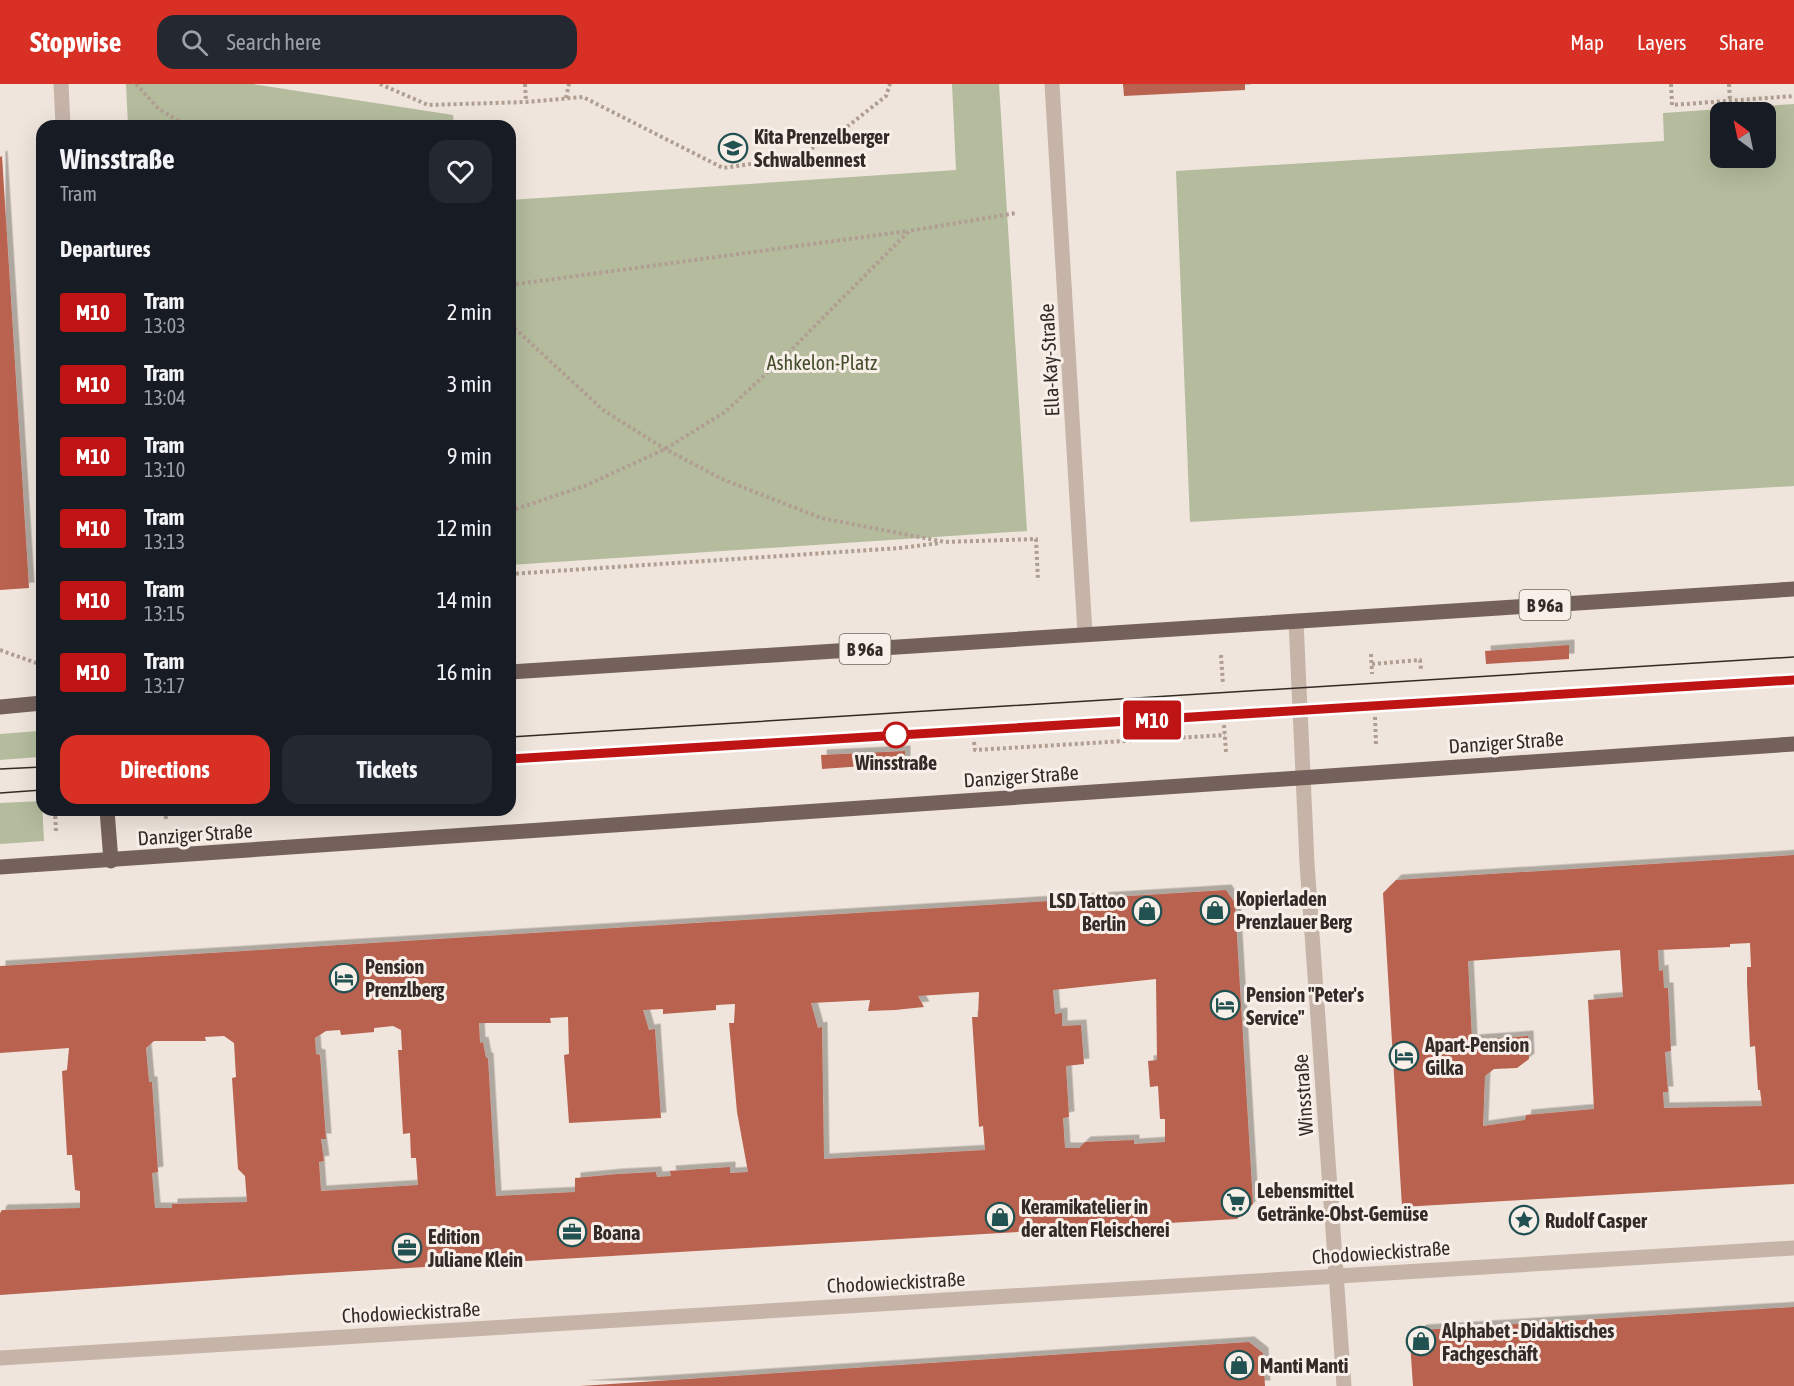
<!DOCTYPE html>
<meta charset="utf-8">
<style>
body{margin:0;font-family:"Asap Condensed",sans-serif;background:#242831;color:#f1f3f6;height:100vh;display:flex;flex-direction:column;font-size:22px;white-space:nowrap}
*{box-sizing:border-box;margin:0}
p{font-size:20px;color:#9ea1a6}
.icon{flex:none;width:33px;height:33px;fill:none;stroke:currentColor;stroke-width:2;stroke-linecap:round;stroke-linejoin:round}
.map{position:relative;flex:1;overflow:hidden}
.side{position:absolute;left:36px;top:36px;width:480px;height:696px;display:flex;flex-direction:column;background:#171b24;border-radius:18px;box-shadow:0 6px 24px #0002}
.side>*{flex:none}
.badge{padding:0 12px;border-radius:4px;font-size:21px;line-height:39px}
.needle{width:39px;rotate:327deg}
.fabs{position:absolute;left:1710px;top:18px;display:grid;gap:12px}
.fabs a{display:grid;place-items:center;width:66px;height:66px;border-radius:12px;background:#171b24;box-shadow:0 6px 24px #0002;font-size:30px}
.map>.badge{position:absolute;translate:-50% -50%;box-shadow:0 0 0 3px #fff}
h2{padding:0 24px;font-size:22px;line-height:54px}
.round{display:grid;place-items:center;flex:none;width:63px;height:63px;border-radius:18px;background:#242831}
.summary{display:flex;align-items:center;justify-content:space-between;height:102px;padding:0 24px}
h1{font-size:28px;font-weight:700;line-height:45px}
.cta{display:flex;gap:12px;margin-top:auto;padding:12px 24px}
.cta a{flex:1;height:69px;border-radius:18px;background:#d93025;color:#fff;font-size:24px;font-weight:700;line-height:69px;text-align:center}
.cta a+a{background:#242831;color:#f1f3f6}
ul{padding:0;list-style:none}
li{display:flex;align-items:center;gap:18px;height:72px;padding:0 24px}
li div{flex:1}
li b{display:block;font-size:22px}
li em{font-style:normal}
li .badge{min-width:66px;font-weight:700;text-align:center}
header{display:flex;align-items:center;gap:36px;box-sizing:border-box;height:84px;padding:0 30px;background:#d93025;color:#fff}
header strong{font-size:28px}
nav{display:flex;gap:33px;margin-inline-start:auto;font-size:21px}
.search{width:420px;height:54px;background:#242831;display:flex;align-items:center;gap:15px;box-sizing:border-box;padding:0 21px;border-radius:18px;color:#9ea1a6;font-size:22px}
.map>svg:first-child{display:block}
.green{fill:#b4bc9d;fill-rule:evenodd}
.building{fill:#b9624f;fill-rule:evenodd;filter:url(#shadow)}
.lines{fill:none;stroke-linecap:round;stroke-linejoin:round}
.path{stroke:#b19e93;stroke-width:4;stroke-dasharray:3 3;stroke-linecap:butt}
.minor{stroke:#c6b4a9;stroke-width:15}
.primary{stroke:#74615b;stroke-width:15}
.tram{stroke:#342b28;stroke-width:1.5}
.line-casing{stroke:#fff;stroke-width:14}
.line{stroke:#be1414;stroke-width:9}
.stop-dot{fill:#fff;stroke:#be1414;stroke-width:3}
.labels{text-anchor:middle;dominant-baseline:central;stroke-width:6;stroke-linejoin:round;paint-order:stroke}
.shield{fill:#f7efe8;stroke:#6e6662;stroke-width:1.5}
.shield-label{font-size:18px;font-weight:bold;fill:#342b28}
.poi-label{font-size:20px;font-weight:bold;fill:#342b28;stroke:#f7efe8;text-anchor:start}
.street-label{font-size:20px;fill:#342b28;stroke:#f7efe8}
.park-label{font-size:20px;fill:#454f2e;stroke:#f7efe8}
.stop-label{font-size:20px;font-weight:bold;fill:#342b28;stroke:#f7efe8}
</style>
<header>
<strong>Stopwise</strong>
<div class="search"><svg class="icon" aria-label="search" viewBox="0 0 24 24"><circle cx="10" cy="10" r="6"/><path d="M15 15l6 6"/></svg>Search here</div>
<nav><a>Map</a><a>Layers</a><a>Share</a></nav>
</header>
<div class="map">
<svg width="1794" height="1302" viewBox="0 0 1794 1302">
<defs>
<filter id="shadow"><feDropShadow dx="5.5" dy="-5.5" stdDeviation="0" flood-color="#0004"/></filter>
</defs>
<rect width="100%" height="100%" fill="#efe5dc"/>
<g class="green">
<path d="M 126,0 L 253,0 L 453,31 L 454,42 L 128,42 Z"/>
<path d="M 952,0 L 999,0 L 1027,447 L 510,481 L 510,116 L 956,86 Z"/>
<path d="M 1794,20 L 1794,402 L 1190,438 L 1176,87 L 1664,57 L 1663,29 ZM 1720,28 L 1766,28 L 1766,74 L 1720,74 Z"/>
<path d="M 38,647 L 39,673 L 0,676 L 0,650 Z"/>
<path d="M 42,717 L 44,757 L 0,760 L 0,719 Z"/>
</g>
<g class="building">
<path d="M 1123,0 L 1245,0 L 1245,6 L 1124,12 Z"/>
<path d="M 2,72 L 29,504 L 0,506 L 0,73 Z"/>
<path d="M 1569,561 L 1569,575 L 1486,580 L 1485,567 Z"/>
<path d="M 905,667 L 905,679 L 822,685 L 821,671 Z"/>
<path d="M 1794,771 L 1794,1100 L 1402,1123 L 1383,809 L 1396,796 ZM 1750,859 L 1751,883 L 1747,883 L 1747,899 L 1750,963 L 1755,962 L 1758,1006 L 1760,1006 L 1762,1022 L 1664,1024 L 1663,1008 L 1668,1008 L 1665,968 L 1671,967 L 1668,904 L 1664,904 L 1663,886 L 1659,887 L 1658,866 L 1730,863 L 1730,860 ZM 1620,866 L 1623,913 L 1588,916 L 1594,1025 L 1526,1031 L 1525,1036 L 1483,1042 L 1485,992 L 1494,985 L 1517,984 L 1529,975 L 1528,952 L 1472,956 L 1468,877 Z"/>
<path d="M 1226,806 L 1235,819 L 1253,1120 L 1237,1135 L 290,1191 L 0,1211 L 0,1129 L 2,1126 L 80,1124 L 80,1107 L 75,1106 L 72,1071 L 67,1071 L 62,987 L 67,986 L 69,964 L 0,969 L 0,882 ZM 1156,895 L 1157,976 L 1148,977 L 1150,1003 L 1158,1002 L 1160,1035 L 1165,1035 L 1165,1058 L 1134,1060 L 1134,1056 L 1085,1058 L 1079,1064 L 1065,1064 L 1063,1034 L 1069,1033 L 1066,982 L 1084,980 L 1081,941 L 1062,942 L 1062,929 L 1055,930 L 1053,906 ZM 979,908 L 978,933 L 972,933 L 979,1043 L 983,1042 L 985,1066 L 824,1075 L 822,943 L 818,944 L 811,919 L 870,916 L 868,927 L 895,926 L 924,923 L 918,912 ZM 735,920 L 734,939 L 729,939 L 737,1028 L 748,1088 L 730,1089 L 730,1083 L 670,1087 L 671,1092 L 657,1093 L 656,1088 L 618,1090 L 575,1094 L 575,1108 L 496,1112 L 488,974 L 486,974 L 483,958 L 480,959 L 479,939 L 551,939 L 550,934 L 568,933 L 569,970 L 564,971 L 569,1039 L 661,1034 L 655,945 L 649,946 L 643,926 L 663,925 L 663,930 L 716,926 L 716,921 ZM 393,942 L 401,946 L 402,966 L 398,966 L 403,1050 L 410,1049 L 411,1074 L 416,1074 L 418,1101 L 321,1107 L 319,1078 L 324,1077 L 321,1055 L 326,1055 L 320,971 L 316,970 L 315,954 L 326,947 L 340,946 L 341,951 L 374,948 L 374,944 ZM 224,952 L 234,959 L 236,993 L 232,994 L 238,1085 L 245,1092 L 247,1118 L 172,1120 L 172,1124 L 155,1124 L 152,1089 L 158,1088 L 152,998 L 149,998 L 146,964 L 154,957 L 206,957 L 205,953 Z"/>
<path d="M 1794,1223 L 1794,1302 L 1413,1302 L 1410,1258 L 1421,1246 Z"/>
<path d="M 1249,1258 L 1263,1269 L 1265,1302 L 580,1302 Z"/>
</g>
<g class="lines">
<g class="path">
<path d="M 136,0 L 159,25 L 187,42"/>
<path d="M 380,0 L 428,21 L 526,18 L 583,13 L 723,84 L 792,74 L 833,54 L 886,12 L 890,0"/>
<path d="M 525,0 L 526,18"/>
<path d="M 1671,0 L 1672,21 L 1794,12"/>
<path d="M 1729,0 L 1730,17"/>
<path d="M 566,14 L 569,0"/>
<path d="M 510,201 L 908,147"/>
<path d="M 510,240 L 603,326 L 665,365 L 722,395 L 821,434 L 945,458 L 1036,455 L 1038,497"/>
<path d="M 510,427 L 587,401 L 665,365 L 725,328 L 786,271 L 909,147 L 1016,129"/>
<path d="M 510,490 L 900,464 L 940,459"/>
<path d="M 0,566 L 42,581"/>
<path d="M 1371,570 L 1372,590"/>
<path d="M 1221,571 L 1223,601"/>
<path d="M 1372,580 L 1420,576 L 1421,585"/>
<path d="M 1375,633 L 1376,660"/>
<path d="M 1224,641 L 1226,668"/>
<path d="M 974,658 L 975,666 L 1225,651"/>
<path d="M 55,726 L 56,749"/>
<path d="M 165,726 L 166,735"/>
</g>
<g class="minor">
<path d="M 61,0 L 63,42"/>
<path d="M 1052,0 L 1085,549"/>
<path d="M 1296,537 L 1307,779 L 1344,1302"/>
<path d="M 0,1274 L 1794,1164"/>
</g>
<g class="primary">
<path d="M 510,588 L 1794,505"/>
<path d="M 0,623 L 42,619"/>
<path d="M 107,726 L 111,777"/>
<path d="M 0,783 L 1794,660"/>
</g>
<g class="tram">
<path d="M 510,653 L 1794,573"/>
<path d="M 510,675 L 1794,596"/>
<path d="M 0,685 L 42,683"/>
<path d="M 0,709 L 42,706"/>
</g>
</g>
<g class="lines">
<g class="line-casing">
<path id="line" d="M 510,675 L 1794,596"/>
</g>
<use href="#line" class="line"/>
</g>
<defs>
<g id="school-ring" transform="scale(1.5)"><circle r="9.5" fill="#f7efe8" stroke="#225151" stroke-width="1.5"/><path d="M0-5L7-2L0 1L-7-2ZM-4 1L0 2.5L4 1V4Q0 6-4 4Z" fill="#225151"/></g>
<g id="shop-ring" transform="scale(1.5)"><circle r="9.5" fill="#f7efe8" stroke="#225151" stroke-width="1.5"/><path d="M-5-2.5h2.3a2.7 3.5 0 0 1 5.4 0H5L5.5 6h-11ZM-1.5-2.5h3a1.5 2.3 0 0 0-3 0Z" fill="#225151"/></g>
<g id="hotel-ring" transform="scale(1.5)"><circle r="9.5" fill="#f7efe8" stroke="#225151" stroke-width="1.5"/><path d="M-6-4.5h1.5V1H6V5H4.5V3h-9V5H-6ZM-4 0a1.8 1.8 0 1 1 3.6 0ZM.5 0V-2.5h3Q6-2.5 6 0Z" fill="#225151"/></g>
<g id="supermarket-ring" transform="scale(1.5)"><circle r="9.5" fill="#f7efe8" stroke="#225151" stroke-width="1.5"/><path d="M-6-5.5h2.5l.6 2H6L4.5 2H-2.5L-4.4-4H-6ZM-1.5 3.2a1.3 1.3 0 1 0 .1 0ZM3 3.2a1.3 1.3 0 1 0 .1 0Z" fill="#225151"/></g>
<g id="sight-ring" transform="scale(1.5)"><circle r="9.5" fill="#f7efe8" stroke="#225151" stroke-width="1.5"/><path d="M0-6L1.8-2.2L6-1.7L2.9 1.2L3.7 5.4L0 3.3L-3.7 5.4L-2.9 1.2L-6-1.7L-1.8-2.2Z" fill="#225151"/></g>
<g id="office-ring" transform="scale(1.5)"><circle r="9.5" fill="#f7efe8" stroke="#225151" stroke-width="1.5"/><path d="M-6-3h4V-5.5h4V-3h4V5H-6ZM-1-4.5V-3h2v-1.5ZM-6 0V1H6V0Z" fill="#225151"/></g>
</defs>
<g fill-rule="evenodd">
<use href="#school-ring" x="733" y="64"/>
<use href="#shop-ring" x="1215" y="826"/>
<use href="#shop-ring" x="1147" y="827"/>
<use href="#hotel-ring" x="344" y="894"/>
<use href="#hotel-ring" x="1225" y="921"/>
<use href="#hotel-ring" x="1404" y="972"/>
<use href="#supermarket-ring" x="1236" y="1118"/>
<use href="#shop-ring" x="1000" y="1133"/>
<use href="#sight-ring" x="1524" y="1136"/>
<use href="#office-ring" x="572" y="1148"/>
<use href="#office-ring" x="407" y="1164"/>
<use href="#shop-ring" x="1421" y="1257"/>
<use href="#shop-ring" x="1239" y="1281"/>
</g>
<circle class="stop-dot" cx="896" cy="651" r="12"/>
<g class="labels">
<g class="shield">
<rect x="1519.5" y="506" width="51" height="30" rx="4.5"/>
<rect x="839.5" y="550" width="51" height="30" rx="4.5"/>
</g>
<g class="shield-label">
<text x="1545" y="521">B 96a</text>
<text x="865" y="565">B 96a</text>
</g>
<g class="poi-label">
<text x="754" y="52">Kita Prenzelberger<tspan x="754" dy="23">Schwalbennest</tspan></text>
<text x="1236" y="814">Kopierladen<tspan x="1236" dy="23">Prenzlauer Berg</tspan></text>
<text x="1126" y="816" text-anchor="end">LSD Tattoo<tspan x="1126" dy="23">Berlin</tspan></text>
<text x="365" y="882">Pension<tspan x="365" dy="23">Prenzlberg</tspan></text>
<text x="1246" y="910">Pension "Peter's<tspan x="1246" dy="23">Service"</tspan></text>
<text x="1425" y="960">Apart-Pension<tspan x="1425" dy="23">Gilka</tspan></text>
<text x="1257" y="1106">Lebensmittel<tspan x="1257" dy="23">Getränke-Obst-Gemüse</tspan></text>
<text x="1021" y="1122">Keramikatelier in<tspan x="1021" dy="23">der alten Fleischerei</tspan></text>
<text x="1545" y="1136">Rudolf Casper</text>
<text x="593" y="1148">Boana</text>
<text x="428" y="1152">Edition<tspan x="428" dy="23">Juliane Klein</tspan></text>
<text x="1442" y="1246">Alphabet - Didaktisches<tspan x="1442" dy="23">Fachgeschäft</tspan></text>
<text x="1260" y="1281">Manti Manti</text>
</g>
<g class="street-label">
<text transform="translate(1049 276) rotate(-93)">Ella-Kay-Straße</text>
<text transform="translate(1506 658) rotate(-4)">Danziger Straße</text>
<text transform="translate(1021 692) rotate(-4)">Danziger Straße</text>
<text transform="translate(195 750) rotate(-4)">Danziger Straße</text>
<text transform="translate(1303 1011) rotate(-94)">Winsstraße</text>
<text transform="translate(1381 1168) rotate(-4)">Chodowieckistraße</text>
<text transform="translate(896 1198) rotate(-3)">Chodowieckistraße</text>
<text transform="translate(411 1228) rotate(-3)">Chodowieckistraße</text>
</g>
<g class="park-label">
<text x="822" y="278">Ashkelon-Platz</text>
</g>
<g class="stop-label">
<text x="896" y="678">Winsstraße</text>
</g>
</g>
</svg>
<div class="fabs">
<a><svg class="needle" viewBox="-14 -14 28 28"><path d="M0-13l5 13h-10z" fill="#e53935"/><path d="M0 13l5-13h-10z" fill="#9ea1a6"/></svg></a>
</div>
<b class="badge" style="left:1152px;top:636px;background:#be1414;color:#fff">M10</b>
<section class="side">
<div class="summary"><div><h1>Winsstraße</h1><p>Tram</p></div><a class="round"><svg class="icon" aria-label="heart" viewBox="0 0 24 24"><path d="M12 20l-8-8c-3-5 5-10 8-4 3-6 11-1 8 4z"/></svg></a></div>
<h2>Departures</h2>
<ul>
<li><span class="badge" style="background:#be1414;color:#fff">M10</span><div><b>Tram</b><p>13:03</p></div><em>2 min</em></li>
<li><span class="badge" style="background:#be1414;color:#fff">M10</span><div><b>Tram</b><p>13:04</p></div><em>3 min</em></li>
<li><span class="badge" style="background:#be1414;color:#fff">M10</span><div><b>Tram</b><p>13:10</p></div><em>9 min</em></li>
<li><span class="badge" style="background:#be1414;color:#fff">M10</span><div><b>Tram</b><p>13:13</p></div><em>12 min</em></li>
<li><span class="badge" style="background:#be1414;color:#fff">M10</span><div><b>Tram</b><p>13:15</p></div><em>14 min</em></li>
<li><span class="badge" style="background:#be1414;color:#fff">M10</span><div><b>Tram</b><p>13:17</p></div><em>16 min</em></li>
</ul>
<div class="cta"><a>Directions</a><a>Tickets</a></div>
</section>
</div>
